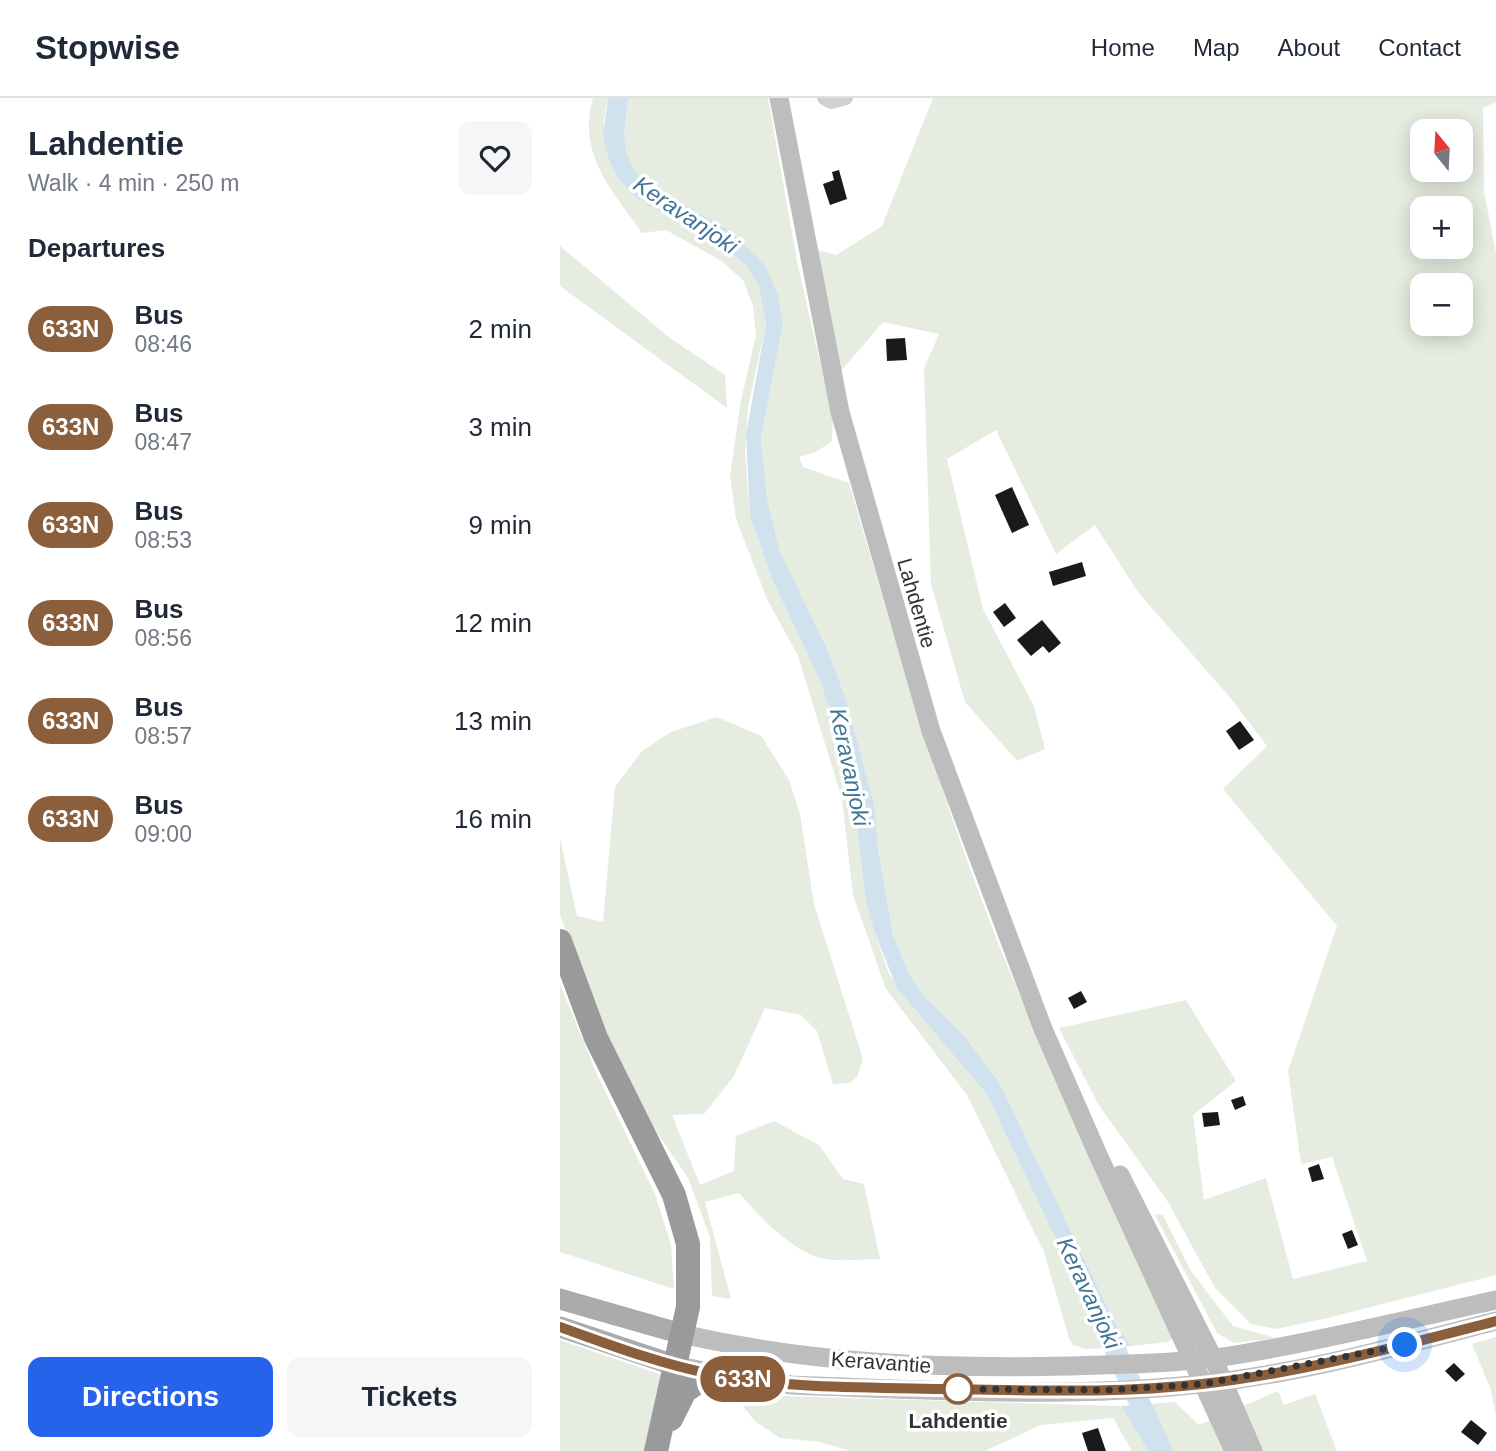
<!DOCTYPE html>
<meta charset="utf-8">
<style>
body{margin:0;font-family:Helvetica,sans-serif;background:#f6f6f7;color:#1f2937;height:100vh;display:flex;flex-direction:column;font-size:26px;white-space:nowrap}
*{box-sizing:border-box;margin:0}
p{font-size:23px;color:#747a83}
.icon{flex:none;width:38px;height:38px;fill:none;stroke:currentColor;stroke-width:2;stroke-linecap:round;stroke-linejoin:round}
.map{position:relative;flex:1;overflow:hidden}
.drawer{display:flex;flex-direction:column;background:#fff;width:560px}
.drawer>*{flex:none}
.badge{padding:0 14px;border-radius:23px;font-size:24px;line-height:46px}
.needle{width:46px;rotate:342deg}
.fabs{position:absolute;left:850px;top:21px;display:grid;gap:14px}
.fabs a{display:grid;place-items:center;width:63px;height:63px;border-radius:14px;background:#fff;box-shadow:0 4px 18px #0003;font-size:35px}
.you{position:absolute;width:35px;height:35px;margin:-18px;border:5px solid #fff;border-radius:50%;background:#1a73e8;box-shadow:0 0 0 10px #1a73e833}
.map>.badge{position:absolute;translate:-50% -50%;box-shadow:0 0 0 4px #fff}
h2{padding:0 28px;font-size:26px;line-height:63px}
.round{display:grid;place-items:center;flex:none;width:74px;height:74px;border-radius:14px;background:#f6f6f7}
.head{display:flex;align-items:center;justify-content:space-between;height:119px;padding:0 28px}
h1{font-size:33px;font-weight:600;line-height:52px}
.button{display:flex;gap:14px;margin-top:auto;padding:14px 28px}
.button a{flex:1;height:80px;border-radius:14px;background:#2563eb;color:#fff;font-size:28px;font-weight:600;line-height:80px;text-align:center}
.button a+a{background:#f6f6f7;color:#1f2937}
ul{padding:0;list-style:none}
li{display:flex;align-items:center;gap:21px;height:98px;padding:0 28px}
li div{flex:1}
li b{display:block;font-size:26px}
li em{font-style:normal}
li .badge{min-width:77px;font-weight:700;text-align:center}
header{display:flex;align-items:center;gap:42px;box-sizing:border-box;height:98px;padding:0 35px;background:#fff;border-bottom:2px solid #e0e1e3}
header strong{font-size:33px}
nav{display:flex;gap:38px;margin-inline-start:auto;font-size:24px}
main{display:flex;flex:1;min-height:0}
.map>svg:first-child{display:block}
.green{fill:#e6ecdf;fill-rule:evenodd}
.water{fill:#cfe2ee}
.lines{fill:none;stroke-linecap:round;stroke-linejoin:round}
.river{stroke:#cfe2ee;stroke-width:21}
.building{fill:#1a1a1a}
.street{stroke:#d0d0d0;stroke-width:14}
.secondary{stroke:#bdbdbd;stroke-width:19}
.primary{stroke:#ababab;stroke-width:21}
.highway{stroke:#9a9a9a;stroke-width:24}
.line-casing{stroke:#fff;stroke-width:16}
.line{stroke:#8b5e3c;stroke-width:10}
.walk{stroke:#333;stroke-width:7;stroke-dasharray:0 12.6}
.stop-dot{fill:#fff;stroke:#8b5e3c;stroke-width:3.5}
.labels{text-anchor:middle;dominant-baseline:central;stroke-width:7;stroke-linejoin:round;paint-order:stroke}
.street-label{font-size:21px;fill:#333;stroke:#fff}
.stop-label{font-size:21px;font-weight:bold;fill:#333;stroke:#fff}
.water-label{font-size:23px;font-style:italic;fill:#3f7597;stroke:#fff}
</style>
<header>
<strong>Stopwise</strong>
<nav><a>Home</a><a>Map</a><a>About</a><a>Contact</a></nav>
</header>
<main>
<section class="drawer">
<div class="head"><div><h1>Lahdentie</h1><p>Walk · 4 min · 250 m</p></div><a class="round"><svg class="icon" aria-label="heart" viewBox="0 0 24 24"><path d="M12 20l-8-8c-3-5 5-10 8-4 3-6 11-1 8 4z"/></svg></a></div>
<h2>Departures</h2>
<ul>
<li><span class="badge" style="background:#8b5e3c;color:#fff">633N</span><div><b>Bus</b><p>08:46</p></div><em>2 min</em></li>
<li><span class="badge" style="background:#8b5e3c;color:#fff">633N</span><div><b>Bus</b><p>08:47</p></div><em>3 min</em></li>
<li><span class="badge" style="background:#8b5e3c;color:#fff">633N</span><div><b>Bus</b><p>08:53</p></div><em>9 min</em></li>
<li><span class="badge" style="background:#8b5e3c;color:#fff">633N</span><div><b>Bus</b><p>08:56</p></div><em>12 min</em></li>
<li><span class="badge" style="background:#8b5e3c;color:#fff">633N</span><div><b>Bus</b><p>08:57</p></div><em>13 min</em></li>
<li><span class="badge" style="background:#8b5e3c;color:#fff">633N</span><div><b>Bus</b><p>09:00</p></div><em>16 min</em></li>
</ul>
<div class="button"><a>Directions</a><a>Tickets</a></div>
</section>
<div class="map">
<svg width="936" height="1353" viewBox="0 0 936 1353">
<rect width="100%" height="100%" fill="#fff"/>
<g class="green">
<path d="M 33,0 L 48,0 C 40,29 44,53 57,79 L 165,151 L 186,167 L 198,186 L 206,225 L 188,310 L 185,354 L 190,418 L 212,481 L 261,585 L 280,647 L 296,721 L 306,803 L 314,833 L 329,876 L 426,995 L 535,1223 L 540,1250 L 525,1251 L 513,1247 L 509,1240 L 484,1154 L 407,997 L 326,891 L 293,797 L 282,701 L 238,558 L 207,501 L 176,421 L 170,378 L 181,302 L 196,237 L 193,208 L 183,182 L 160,162 L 106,132 L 82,135 C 52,92 17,57 33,0 Z"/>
<path d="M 69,0 L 208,0 L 237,163 L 273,321 L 272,343 L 256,354 L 239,359 L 243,369 L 289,385 C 334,539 378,693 437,842 C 490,976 555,1106 616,1237 L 608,1244 L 571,1248 L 557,1229 L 438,982 L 404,938 L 365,899 L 348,874 L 333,837 L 318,750 L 315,710 L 286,601 L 266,548 L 220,454 L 207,400 L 201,340 L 223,226 L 173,135 L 84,83 C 59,58 63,32 69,0 Z"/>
<path d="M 373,0 L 936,0 L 936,4 L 923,10 L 924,93 L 936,155 L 936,1177 L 768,1220 L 716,1231 L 691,1226 L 655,1190 L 608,1104 L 538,1006 L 499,930 L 626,902 L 676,983 L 633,1017 L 644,1102 L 706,1080 L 733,1181 L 807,1163 L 772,1059 L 741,1066 L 728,973 L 777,828 L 663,691 L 707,648 L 673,603 L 578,494 L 535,427 L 496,456 L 436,332 L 387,361 L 423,511 L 474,608 L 485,651 L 457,663 L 405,604 L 371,486 L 364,271 L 379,236 L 323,224 L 281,273 L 255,151 L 276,157 L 322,128 ZM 863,33 L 901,33 L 901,72 L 863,72 ZM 863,110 L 901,110 L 901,149 L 863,149 ZM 863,187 L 901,187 L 901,226 L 863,226 Z"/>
<path d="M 0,148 L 110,240 L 165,277 L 167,310 L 0,188 Z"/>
<path d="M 157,619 L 201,638 L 229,682 L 240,716 L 254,806 L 303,961 L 297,979 L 290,985 L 273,986 L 257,933 L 241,917 L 205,910 L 174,978 L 144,1016 L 112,1017 L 140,1087 L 174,1073 L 176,1038 L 214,1023 L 259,1047 L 283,1081 L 304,1086 L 320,1161 C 302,1161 282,1164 265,1161 C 234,1156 198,1117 179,1095 L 145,1104 L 171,1201 L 152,1198 L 150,1139 L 128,1080 L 74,1001 L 33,907 L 0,817 L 0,740 L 17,818 L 43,824 L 55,689 L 82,653 L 111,634 Z"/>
<path d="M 0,886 L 36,974 L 95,1096 L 111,1146 L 114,1191 L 0,1154 Z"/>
<path d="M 599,1116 L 603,1117 L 631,1173 L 673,1228 L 716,1240 L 674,1245 L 657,1235 L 595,1117 Z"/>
<path d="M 936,1239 L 936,1318 L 931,1292 L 912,1246 Z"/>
<path d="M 0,1242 L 102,1277 L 84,1353 L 0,1353 Z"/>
<path d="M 718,1293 L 724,1307 L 755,1296 L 777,1353 L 612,1353 L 590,1306 L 615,1304 L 639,1327 Z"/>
<path d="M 186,1297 L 561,1308 L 588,1353 L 572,1353 L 553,1320 L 481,1327 L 425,1353 L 290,1353 L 260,1344 L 220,1340 L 196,1324 L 180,1305 Z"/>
</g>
<g class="water">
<path d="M 48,0 L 69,0 C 63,32 59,58 84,83 L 173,135 L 205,168 L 218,197 L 223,226 L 201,340 L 207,400 L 220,454 L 266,548 L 286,601 L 315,710 L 318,750 L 333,837 L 348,874 L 365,899 L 404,938 L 438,982 L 557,1229 L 571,1248 L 540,1250 L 535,1223 L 426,995 L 337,890 L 314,833 L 306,803 L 296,721 L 280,647 L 261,585 L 212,481 L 190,418 L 186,337 L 206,225 L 198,186 L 186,167 L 166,151 L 77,100 L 57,79 L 49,62 L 43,37 Z"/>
<path d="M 590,1306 L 612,1353 L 588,1353 L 561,1308 Z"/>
</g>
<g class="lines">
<path class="river" d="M 543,1225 L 602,1353"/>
</g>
<g class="building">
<path d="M 279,72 L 287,101 L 270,107 L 263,86 L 274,82 L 272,74 Z"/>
<path d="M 345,240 L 347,262 L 327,263 L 326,241 Z"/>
<path d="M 452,389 L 469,427 L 452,435 L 435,397 Z"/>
<path d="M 522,464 L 526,478 L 493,488 L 489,474 Z"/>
<path d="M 445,505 L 456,520 L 444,529 L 433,514 Z"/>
<path d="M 482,522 L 501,545 L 489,555 L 483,548 L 471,558 L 457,542 Z"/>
<path d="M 680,623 L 694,642 L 679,652 L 666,633 Z"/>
<path d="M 521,893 L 527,904 L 514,911 L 508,900 Z"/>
<path d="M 683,998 L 686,1007 L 675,1012 L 671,1002 Z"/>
<path d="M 658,1014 L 660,1027 L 644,1029 L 642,1015 Z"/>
<path d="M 759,1066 L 764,1081 L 752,1084 L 748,1070 Z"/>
<path d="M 792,1132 L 798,1147 L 788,1151 L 782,1136 Z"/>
<path d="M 894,1265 L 905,1276 L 896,1284 L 885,1273 Z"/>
<path d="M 911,1322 L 927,1335 L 918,1347 L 901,1334 Z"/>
<path d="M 538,1330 L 546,1353 L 528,1353 L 522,1335 Z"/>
</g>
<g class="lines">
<path class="street" d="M 264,0 L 271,4 L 286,0"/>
<g class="secondary">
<path d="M 219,0 L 280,314 L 371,633 L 483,931 L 539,1059 L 674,1353"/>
<path d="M 560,1077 L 653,1260 L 693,1353"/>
<path d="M 122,1236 C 249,1265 377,1271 507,1268 C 567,1266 628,1266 687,1255 C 770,1241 853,1220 936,1202"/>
<path d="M 114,1267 L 189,1282 L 232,1287 C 367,1292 506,1301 640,1286 C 740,1276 839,1248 936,1223"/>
</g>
<g class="primary">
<path d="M 0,1201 L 122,1236"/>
<path d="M 0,1229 L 114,1267"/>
</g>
<g class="highway">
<path d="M 0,843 L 36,940 L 114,1097 L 128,1146 L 128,1209 L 96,1353"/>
<path d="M 111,1321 L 125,1293 L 150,1276"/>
</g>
</g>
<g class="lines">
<g class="line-casing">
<path id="line" d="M 0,1229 C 50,1247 100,1266 151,1276 C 228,1291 306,1289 383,1291 C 469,1292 556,1296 642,1286 C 741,1275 840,1248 936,1223"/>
</g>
<use href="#line" class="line"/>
<path class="walk" d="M 398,1291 L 548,1292 L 643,1286 L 845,1247"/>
</g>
<circle class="stop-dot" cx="398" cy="1291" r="14"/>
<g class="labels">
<g class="street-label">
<text transform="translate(357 505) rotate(74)">Lahdentie</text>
<text transform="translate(321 1264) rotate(4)">Keravantie</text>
</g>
<g class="stop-label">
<text x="398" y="1322">Lahdentie</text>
</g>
<g class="water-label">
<text transform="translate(126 117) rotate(34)">Keravanjoki</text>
<text transform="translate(290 669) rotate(78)">Keravanjoki</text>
<text transform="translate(529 1195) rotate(65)">Keravanjoki</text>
</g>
</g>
</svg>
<div class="fabs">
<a><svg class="needle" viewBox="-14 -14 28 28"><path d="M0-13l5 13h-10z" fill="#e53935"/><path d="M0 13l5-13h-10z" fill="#747a83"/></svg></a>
<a>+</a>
<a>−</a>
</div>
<div class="you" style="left:845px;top:1247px"></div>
<b class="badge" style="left:183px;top:1281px;background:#8b5e3c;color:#fff">633N</b>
</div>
</main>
